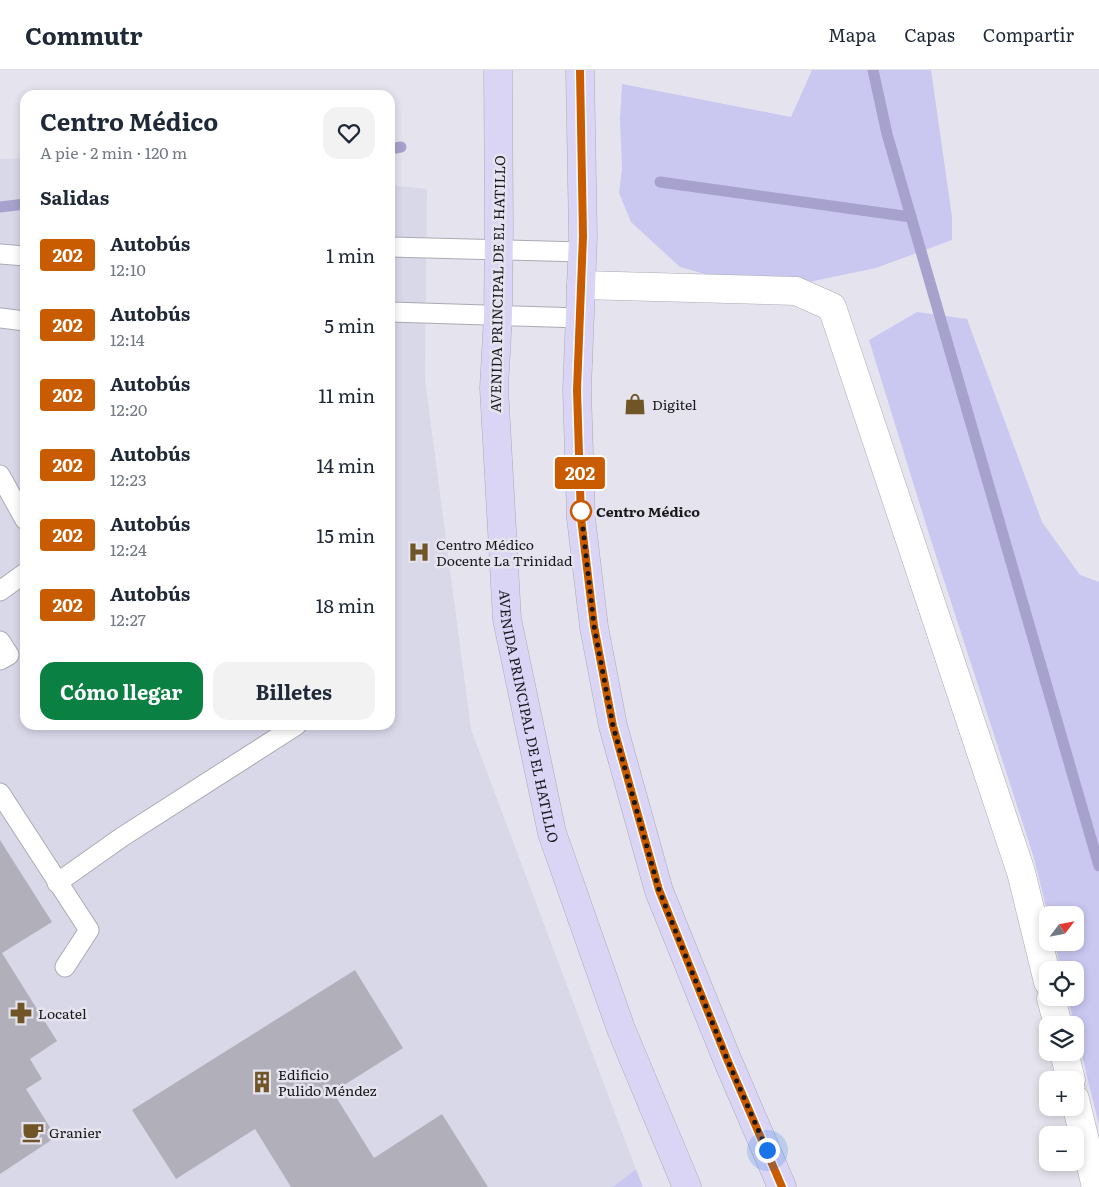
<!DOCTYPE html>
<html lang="es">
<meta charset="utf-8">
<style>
body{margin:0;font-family:Literata,serif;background:#f2f2f3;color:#1f2937;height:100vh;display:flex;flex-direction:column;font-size:19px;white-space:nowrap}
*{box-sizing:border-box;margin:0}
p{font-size:16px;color:#747a83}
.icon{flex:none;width:28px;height:28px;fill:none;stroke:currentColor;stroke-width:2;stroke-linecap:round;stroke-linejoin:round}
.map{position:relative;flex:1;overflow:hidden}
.drawer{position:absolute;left:20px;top:20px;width:375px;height:640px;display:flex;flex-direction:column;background:#fff;border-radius:15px;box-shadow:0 2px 8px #0003}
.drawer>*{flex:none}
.badge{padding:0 10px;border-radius:4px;font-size:18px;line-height:32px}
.needle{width:32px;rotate:58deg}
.tools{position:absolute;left:1039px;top:836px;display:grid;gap:10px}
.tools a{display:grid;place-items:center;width:45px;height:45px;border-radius:10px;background:#fff;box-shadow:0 2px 8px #0003;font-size:25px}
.you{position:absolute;width:25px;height:25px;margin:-12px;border:4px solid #fff;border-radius:50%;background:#1a73e8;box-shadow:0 0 0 8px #1a73e833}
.map>.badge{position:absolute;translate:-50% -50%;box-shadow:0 0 0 2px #fff}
h2{padding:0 20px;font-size:19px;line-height:45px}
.round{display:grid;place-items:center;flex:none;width:52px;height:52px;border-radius:15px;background:#f2f2f3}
.headline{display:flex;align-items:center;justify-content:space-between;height:85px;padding:0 20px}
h1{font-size:24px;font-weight:700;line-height:38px}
.action{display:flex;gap:10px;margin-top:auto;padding:10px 20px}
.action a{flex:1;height:58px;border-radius:15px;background:#0b8043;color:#fff;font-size:20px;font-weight:700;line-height:58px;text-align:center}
.action a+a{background:#f2f2f3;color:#1f2937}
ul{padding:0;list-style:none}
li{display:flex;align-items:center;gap:15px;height:70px;padding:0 20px}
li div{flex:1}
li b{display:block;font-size:19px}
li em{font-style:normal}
li .badge{min-width:55px;font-weight:700;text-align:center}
header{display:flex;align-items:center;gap:30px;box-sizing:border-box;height:70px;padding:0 25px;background:#fff;border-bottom:1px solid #e0e1e3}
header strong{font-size:24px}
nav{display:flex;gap:28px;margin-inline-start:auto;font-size:18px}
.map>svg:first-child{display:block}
.built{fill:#d9d8e9}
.green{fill:#cac7f1}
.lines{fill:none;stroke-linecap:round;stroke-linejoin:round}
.stream{stroke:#a6a2cd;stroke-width:11}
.building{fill:#b1b0ba}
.lane-casing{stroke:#aaaab3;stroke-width:21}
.street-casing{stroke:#aaaab3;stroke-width:29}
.secondary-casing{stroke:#aaaab3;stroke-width:29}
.lane{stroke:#fff;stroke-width:19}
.street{stroke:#fff;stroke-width:28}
.secondary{stroke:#dbd5f5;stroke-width:28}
.line-casing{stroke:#fff;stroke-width:11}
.line{stroke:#c95b00;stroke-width:8}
.walk{stroke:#18171b;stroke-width:5;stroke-dasharray:0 9}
.stop-dot{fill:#fff;stroke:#c95b00;stroke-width:2.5}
.labels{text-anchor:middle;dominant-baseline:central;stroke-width:5;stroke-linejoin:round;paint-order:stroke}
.street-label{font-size:14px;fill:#18171b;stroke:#e5e4ee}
.poi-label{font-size:14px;fill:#18171b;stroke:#e5e4ee;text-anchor:start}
.stop-label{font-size:14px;font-weight:bold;fill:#18171b;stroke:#e5e4ee;text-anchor:start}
</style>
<header>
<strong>Commutr</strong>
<nav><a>Mapa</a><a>Capas</a><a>Compartir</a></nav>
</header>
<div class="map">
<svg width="1099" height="1117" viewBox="0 0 1099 1117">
<rect width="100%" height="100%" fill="#e5e4ee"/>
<path class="built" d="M 25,88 L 25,655 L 390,655 L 390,115 L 427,119 L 425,309 L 471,659 L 636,1099 L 613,1117 L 0,1117 L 0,89 Z"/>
<g class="green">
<path d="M 812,0 L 931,0 L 952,147 L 952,170 L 876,198 L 804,213 L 712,206 L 680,197 L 631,152 L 619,123 L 622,99 L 620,50 L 622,14 L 791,47 Z"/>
<path d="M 917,242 L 967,249 L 1042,452 L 1080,505 L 1099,512 L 1099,1055 L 1068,928 L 1075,928 L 1075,900 L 1061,900 L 1055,873 L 1075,872 L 1075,845 L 1048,845 L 1034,788 L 929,464 L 869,270 Z"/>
<path d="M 636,1099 L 643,1117 L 613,1117 Z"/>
</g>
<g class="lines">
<g class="stream">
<path d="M 873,0 L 887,64 L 1099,796"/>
<path d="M 390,79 L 401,77"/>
<path d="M 660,112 L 911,147"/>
<path d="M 0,137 L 25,134"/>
</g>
</g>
<g class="building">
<path d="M 0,770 L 52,852 L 2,883 L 57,971 L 30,989 L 42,1009 L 26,1019 L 56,1067 L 0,1104 Z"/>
<path d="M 355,900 L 403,978 L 333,1022 L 374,1088 L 442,1044 L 488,1117 L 291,1117 L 255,1059 L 176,1109 L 132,1040 Z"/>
</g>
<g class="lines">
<g class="lane-casing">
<g id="lane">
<path d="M 390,177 L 582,182"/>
<path d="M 0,184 L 25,186"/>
<path d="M 390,242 L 581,248"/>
<path d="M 0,248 L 25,251"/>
<path d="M 0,405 L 25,450"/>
<path d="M 0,521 L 25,503"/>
<path d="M 0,571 L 9,585 L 0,590"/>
<path d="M 0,723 L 89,860 L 65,897"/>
<path d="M 57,813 L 122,767 L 297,655"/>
</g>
</g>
<g class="street-casing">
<g id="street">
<path d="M 581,215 L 796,221 L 832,237 L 1021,802 L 1048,912"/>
<path d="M 1051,928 L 1058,955"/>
<path d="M 1064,982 L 1071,1010"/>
<path d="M 1075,1029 L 1096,1117"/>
</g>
</g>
<g class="secondary-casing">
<g id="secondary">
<path id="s1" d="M 498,0 L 499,156 L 498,246 L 494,318 L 507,549 L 552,763 L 621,959 L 687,1117"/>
<path d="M 580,0 L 583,166 L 577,320 L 581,448 L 594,557 L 613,656 L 659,821 L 727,989 L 782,1117"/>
</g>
</g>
<use href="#lane" class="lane"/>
<use href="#street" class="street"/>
<use href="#secondary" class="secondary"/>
</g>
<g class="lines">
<g class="line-casing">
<path id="line" d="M 580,0 L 583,166 L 577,320 L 581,448 L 594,556 L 613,656 L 659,820 L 727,989 L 782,1117"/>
</g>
<use href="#line" class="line"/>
<path class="walk" d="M 581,441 L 594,556 L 613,656 L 659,820 L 727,989 L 767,1080"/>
</g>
<defs>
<g id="shop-bare" transform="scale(1.725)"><path d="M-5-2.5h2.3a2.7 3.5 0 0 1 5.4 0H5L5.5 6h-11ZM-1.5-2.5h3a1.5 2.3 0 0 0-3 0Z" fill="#705527" stroke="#e5e4ee" stroke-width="2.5" paint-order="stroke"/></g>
<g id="hospital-bare" transform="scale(1.725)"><path d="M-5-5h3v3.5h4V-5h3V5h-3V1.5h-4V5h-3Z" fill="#705527" stroke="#e5e4ee" stroke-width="2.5" paint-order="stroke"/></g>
<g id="pharmacy-bare" transform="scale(1.725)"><path d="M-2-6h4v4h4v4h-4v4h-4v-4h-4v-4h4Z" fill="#705527" stroke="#e5e4ee" stroke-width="2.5" paint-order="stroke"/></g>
<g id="building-bare" transform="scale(1.725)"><path d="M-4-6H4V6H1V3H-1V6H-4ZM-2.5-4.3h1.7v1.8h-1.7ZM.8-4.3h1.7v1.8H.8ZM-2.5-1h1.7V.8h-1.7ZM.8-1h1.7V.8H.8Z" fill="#705527" stroke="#e5e4ee" stroke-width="2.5" paint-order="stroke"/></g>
<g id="cafe-bare" transform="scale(1.725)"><path d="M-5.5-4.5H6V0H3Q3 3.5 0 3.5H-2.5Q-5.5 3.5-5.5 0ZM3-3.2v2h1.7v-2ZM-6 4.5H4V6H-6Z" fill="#705527" stroke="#e5e4ee" stroke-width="2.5" paint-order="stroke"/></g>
</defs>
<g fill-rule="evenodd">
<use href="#shop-bare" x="635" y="334"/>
<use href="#hospital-bare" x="419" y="482"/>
<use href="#pharmacy-bare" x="21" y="943"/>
<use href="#building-bare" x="262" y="1012"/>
<use href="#cafe-bare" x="33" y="1062"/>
</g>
<circle class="stop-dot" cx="581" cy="441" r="10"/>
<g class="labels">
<g class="street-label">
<text transform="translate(497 214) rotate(-89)">AVENIDA PRINCIPAL DE EL HATILLO</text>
<text stroke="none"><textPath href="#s1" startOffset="649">AVENIDA PRINCIPAL DE EL HATILLO</textPath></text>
</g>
<g class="poi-label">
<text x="652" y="334">Digitel</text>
<text x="436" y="474">Centro Médico<tspan x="436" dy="16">Docente La Trinidad</tspan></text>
<text x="38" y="943">Locatel</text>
<text x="278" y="1004">Edificio<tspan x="278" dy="16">Pulido Méndez</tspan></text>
<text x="49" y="1062">Granier</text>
</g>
<g class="stop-label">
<text x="596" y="441">Centro Médico</text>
</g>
</g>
</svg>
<div class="tools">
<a><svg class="needle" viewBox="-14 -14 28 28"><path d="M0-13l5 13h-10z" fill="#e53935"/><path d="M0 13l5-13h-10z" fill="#747a83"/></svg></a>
<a><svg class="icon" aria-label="locate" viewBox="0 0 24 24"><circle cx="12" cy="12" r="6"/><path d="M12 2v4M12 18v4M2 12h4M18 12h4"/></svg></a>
<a><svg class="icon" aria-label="layers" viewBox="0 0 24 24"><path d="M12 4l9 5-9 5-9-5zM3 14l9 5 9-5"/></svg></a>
<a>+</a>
<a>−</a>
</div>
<div class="you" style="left:767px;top:1080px"></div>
<b class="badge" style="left:580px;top:403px;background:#c95b00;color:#fff">202</b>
<section class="drawer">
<div class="headline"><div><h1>Centro Médico</h1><p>A pie · 2 min · 120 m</p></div><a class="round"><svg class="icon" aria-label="heart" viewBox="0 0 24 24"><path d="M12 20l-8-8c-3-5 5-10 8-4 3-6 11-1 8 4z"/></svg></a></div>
<h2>Salidas</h2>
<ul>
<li><span class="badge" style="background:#c95b00;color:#fff">202</span><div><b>Autobús</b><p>12:10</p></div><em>1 min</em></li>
<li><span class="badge" style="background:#c95b00;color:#fff">202</span><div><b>Autobús</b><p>12:14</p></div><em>5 min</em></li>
<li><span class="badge" style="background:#c95b00;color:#fff">202</span><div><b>Autobús</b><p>12:20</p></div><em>11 min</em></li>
<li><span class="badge" style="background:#c95b00;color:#fff">202</span><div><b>Autobús</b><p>12:23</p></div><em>14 min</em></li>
<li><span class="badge" style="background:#c95b00;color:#fff">202</span><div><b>Autobús</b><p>12:24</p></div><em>15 min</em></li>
<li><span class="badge" style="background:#c95b00;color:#fff">202</span><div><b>Autobús</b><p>12:27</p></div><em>18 min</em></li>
</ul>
<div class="action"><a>Cómo llegar</a><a>Billetes</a></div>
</section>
</div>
